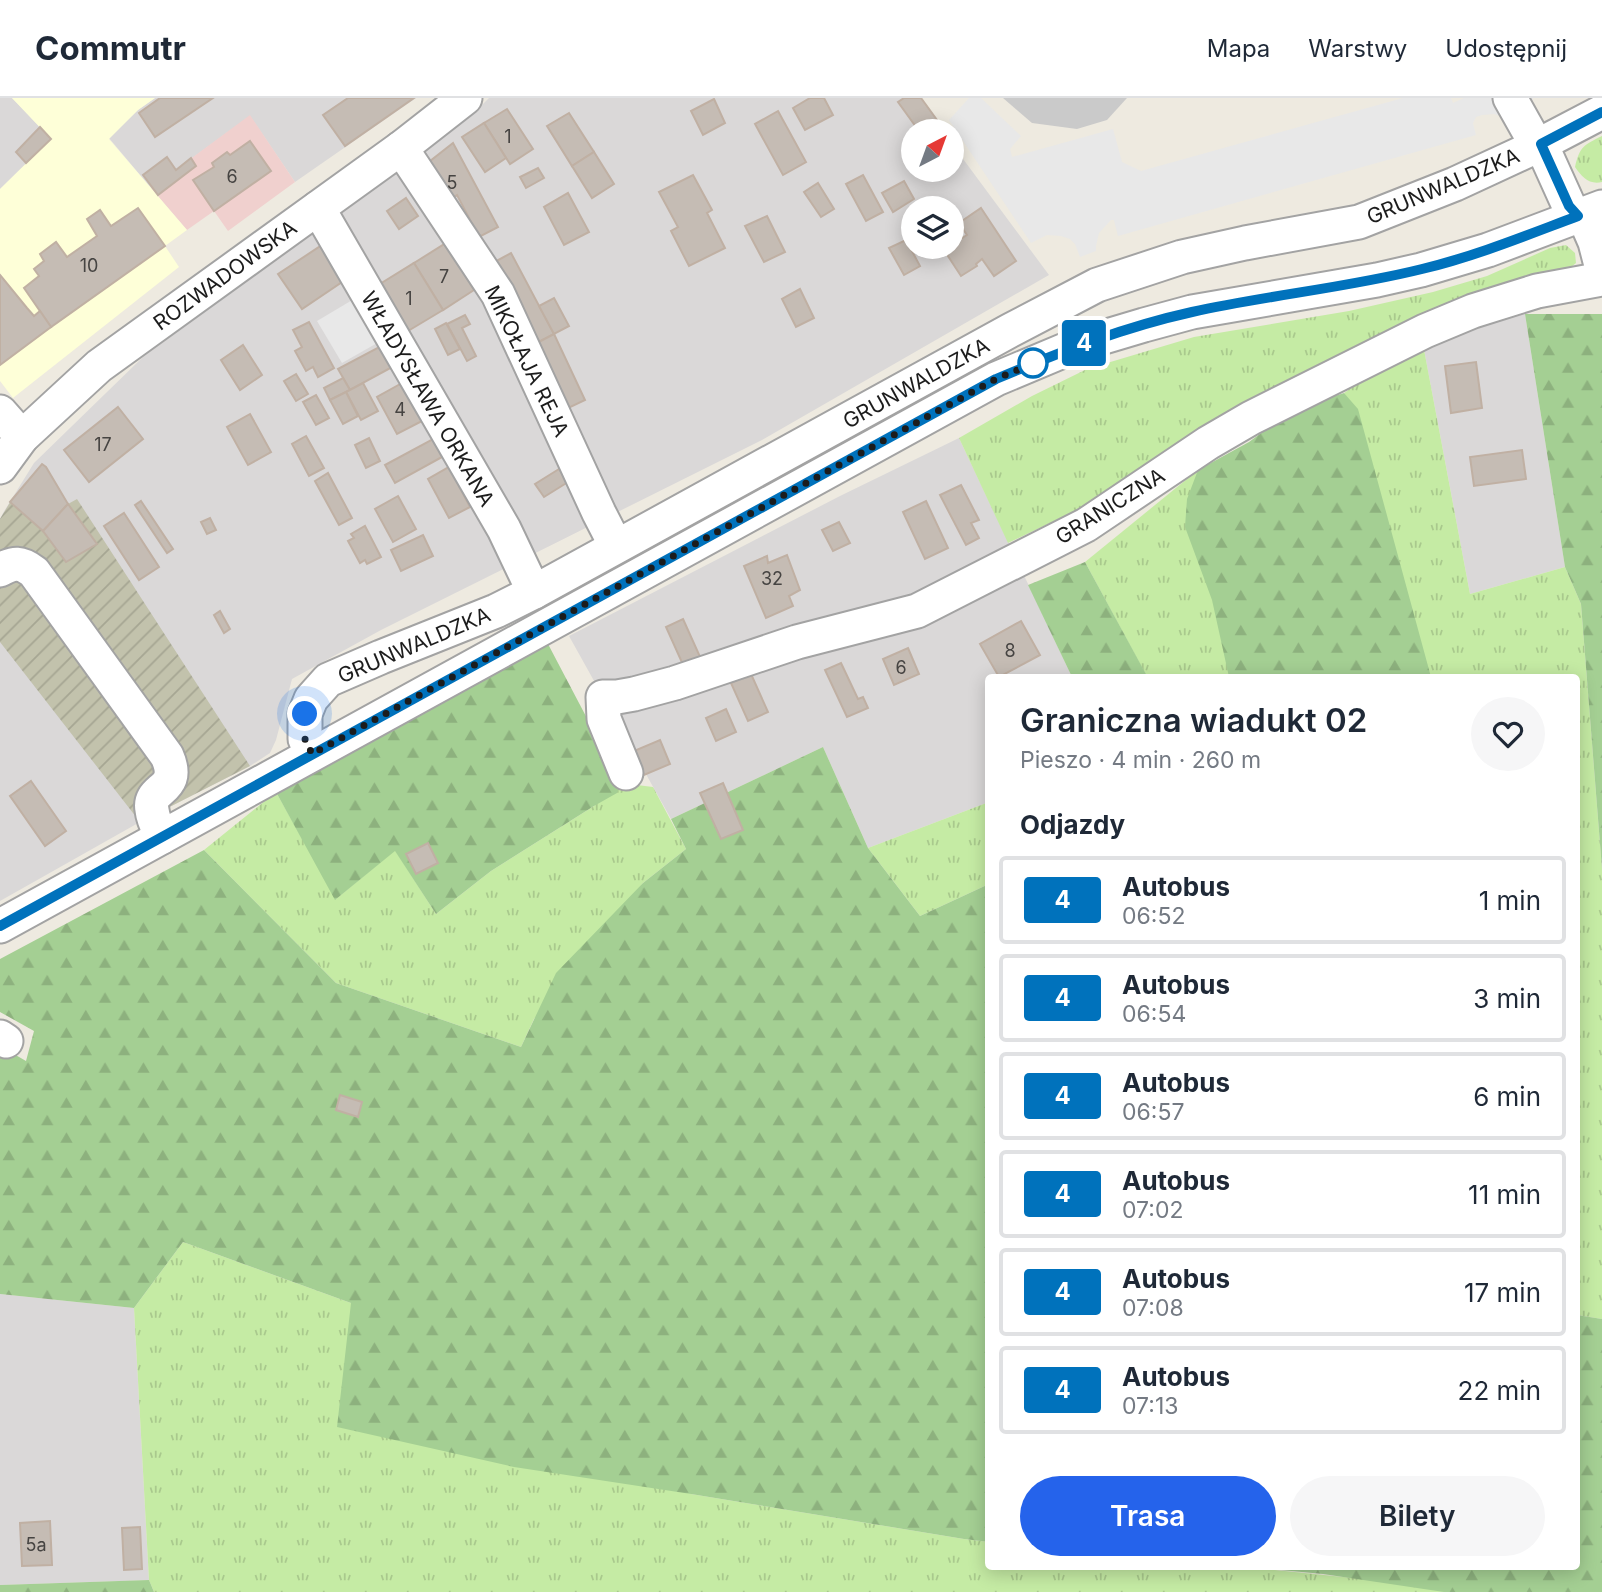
<!DOCTYPE html>
<html lang="pl">
<meta charset="utf-8">
<style>
body{margin:0;font-family:Inter,sans-serif;background:#f6f6f7;color:#1f2937;height:100vh;display:flex;flex-direction:column;font-size:26px;white-space:nowrap}
*{box-sizing:border-box;margin:0}
p{font-size:23px;color:#747a83}
.icon{flex:none;width:38px;height:38px;fill:none;stroke:currentColor;stroke-width:2;stroke-linecap:round;stroke-linejoin:round}
.map{position:relative;flex:1;overflow:hidden}
.side{position:absolute;left:985px;top:576px;width:595px;height:896px;display:flex;flex-direction:column;background:#fff;border-radius:7px;box-shadow:0 4px 18px #0003}
.side>*{flex:none}
.badge{padding:0 14px;border-radius:5px;font-size:24px;line-height:46px}
.needle{width:46px;rotate:41deg}
.fabs{position:absolute;left:901px;top:21px;display:grid;gap:14px}
.fabs a{display:grid;place-items:center;width:63px;height:63px;border-radius:50%;background:#fff;box-shadow:0 4px 18px #0003;font-size:35px}
.you{position:absolute;width:35px;height:35px;margin:-18px;border:5px solid #fff;border-radius:50%;background:#1a73e8;box-shadow:0 0 0 10px #1a73e833}
.map>.badge{position:absolute;translate:-50% -50%;box-shadow:0 0 0 4px #fff}
h2{padding:0 35px;font-size:26px;line-height:63px}
.round{display:grid;place-items:center;flex:none;width:74px;height:74px;border-radius:37px;background:#f6f6f7}
.summary{display:flex;align-items:center;justify-content:space-between;height:119px;padding:0 35px}
h1{font-size:33px;font-weight:600;line-height:52px}
.action{display:flex;gap:14px;margin-top:auto;padding:14px 35px}
.action a{flex:1;height:80px;border-radius:42px;background:#2563eb;color:#fff;font-size:28px;font-weight:600;line-height:80px;text-align:center}
.action a+a{background:#f6f6f7;color:#1f2937}
ul{padding:0;list-style:none}
li{display:flex;align-items:center;gap:21px;height:88px;margin:0 14px 10px;padding:0 21px;border:4px solid #e0e1e3;border-radius:7px}
li div{flex:1}
li b{display:block;font-size:26px}
li em{font-style:normal}
li .badge{min-width:77px;font-weight:700;text-align:center}
header{display:flex;align-items:center;gap:42px;box-sizing:border-box;height:98px;padding:0 35px;background:#fff;border-bottom:2px solid #e0e1e3}
header strong{font-size:33px}
nav{display:flex;gap:38px;margin-inline-start:auto;font-size:24px}
.map>svg:first-child{display:block}
.residential{fill:#dad8d8;fill-rule:evenodd}
.commercial{fill:#f0d0ce}
.education{fill:#feffd8}
.religious{fill:#cacaca}
.construction{fill:url(#construction-furrows)}
.grass{fill:url(#grass-tufts)}
.forest{fill:url(#forest-firs)}
.parking{fill:#e8e8e8}
.building{fill:#c5bcb4;stroke:#c0b0a3;stroke-width:2}
.lines{fill:none;stroke-linecap:round;stroke-linejoin:round}
.minor-casing{stroke:#a3a3a3;stroke-width:37}
.minor{stroke:#fff;stroke-width:33}
.line-casing{stroke:#fff;stroke-width:16}
.line{stroke:#0072bc;stroke-width:10}
.walk{stroke:#1c1c1c;stroke-width:7;stroke-dasharray:0 12.6}
.stop-dot{fill:#fff;stroke:#0072bc;stroke-width:3.5}
.labels{text-anchor:middle;dominant-baseline:central;stroke-width:7;stroke-linejoin:round;paint-order:stroke}
.number-label{font-size:18px;fill:#464442}
.street-label{font-size:21px;fill:#1c1c1c;stroke:#fff}
</style>
<header>
<strong>Commutr</strong>
<nav><a>Mapa</a><a>Warstwy</a><a>Udostępnij</a></nav>
</header>
<div class="map">
<svg width="1602" height="1494" viewBox="0 0 1602 1494">
<defs>
<pattern id="construction-furrows" width="10" height="10" patternUnits="userSpaceOnUse" patternTransform="scale(1.75)"><rect width="10" height="10" fill="#c2c2ac"/><path d="M-1 1l2-2M0 10L10 0M9 11l2-2" fill="none" stroke="#a6a693"/></pattern>
<pattern id="grass-tufts" width="24" height="20" patternUnits="userSpaceOnUse" patternTransform="scale(1.75)"><rect width="24" height="20" fill="#c5eba4"/><path d="M3 7l-1-3M5 7V3M7 7l1-3M15 17l-1-3M17 17v-4M19 17l1-3" fill="none" stroke="#a9c98d"/></pattern>
<pattern id="forest-firs" width="22" height="20" patternUnits="userSpaceOnUse" patternTransform="scale(1.75)"><rect width="22" height="20" fill="#a4cf93"/><path d="M5 1l3.5 6h-7zM16 11l3.5 6h-7z" fill="#8db17e"/></pattern>
</defs>
<rect width="100%" height="100%" fill="#eeeae0"/>
<g class="residential">
<path d="M 0,0 L 12,0 L 51,41 L 0,91 Z"/>
<path d="M 155,0 L 416,0 L 295,84 L 250,18 L 151,90 L 109,40 L 138,12 Z"/>
<path d="M 489,0 L 918,0 L 943,33 L 914,33 L 914,72 L 952,72 L 952,46 L 1049,177 L 762,342 L 381,532 L 292,581 L 276,642 L 270,655 L 250,668 L 140,724 L 0,803 L 0,421 L 3,415 L 34,365 L 143,259 L 470,19 ZM 914,110 L 952,110 L 952,149 L 914,149 Z"/>
<path d="M 1525,216 L 1565,469 L 1470,496 L 1422,241 Z"/>
<path d="M 959,340 L 1072,579 L 989,579 L 989,704 L 868,750 L 823,649 L 671,721 L 569,538 L 840,398 Z"/>
<path d="M 0,1196 L 134,1210 L 149,1482 L 0,1487 Z"/>
</g>
<path class="commercial" d="M 250,17 L 295,84 L 228,133 L 214,113 L 187,132 L 151,90 Z"/>
<path class="education" d="M 12,0 L 155,0 L 138,12 L 109,41 L 187,132 L 165,148 L 179,169 L 13,300 L 0,283 L 0,91 L 51,41 Z"/>
<path class="religious" d="M 1003,0 L 1127,0 L 1107,22 L 1077,31 L 1032,25 Z"/>
<path class="construction" d="M 12,401 L 43,433 L 68,406 L 77,401 L 250,668 L 140,724 L 0,544 L 0,421 Z"/>
<g class="grass">
<path d="M 1602,38 L 1602,84 C 1589,87 1582,79 1575,69 C 1580,48 1584,47 1602,38 Z"/>
<path d="M 1566,147 L 1575,155 L 1576,165 L 1565,174 L 1466,204 L 1349,252 L 1231,311 L 1075,413 L 1008,445 L 959,340 L 1032,298 L 1087,271 L 1194,239 L 1349,213 L 1433,194 L 1487,178 L 1550,150 Z"/>
<path d="M 1422,241 L 1470,496 L 1565,469 L 1581,506 L 1602,771 L 1602,1221 L 1577,1217 L 1577,579 L 1428,579 L 1344,295 Z"/>
<path d="M 1198,372 L 1251,579 L 1147,579 L 1085,464 Z"/>
<path d="M 621,685 L 653,689 L 686,751 L 643,785 L 534,921 L 521,949 L 336,885 L 204,752 L 276,694 L 336,801 L 395,752 L 436,816 L 491,773 L 594,708 Z"/>
<path d="M 989,704 L 989,786 L 920,818 L 868,750 Z"/>
<path d="M 183,1144 L 351,1205 L 691,1396 L 964,1441 L 989,1444 L 989,1468 L 1237,1468 L 1490,1494 L 154,1494 L 149,1482 L 134,1210 Z"/>
</g>
<g class="forest">
<path d="M 1525,216 L 1602,216 L 1602,771 L 1581,506 L 1565,469 Z"/>
<path d="M 1344,295 L 1358,311 L 1431,579 L 1229,579 L 1212,502 L 1185,429 L 1187,401 L 1198,372 L 1249,344 L 1292,312 Z"/>
<path d="M 1085,464 L 1147,578 L 1147,579 L 1072,579 L 1028,487 Z"/>
<path d="M 548,546 L 621,685 L 617,695 L 594,708 L 491,773 L 436,816 L 395,753 L 335,802 L 276,694 Z"/>
<path d="M 823,649 L 868,750 L 920,818 L 989,786 L 989,1444 L 964,1441 L 691,1396 L 514,1369 L 337,1329 L 351,1205 L 183,1144 L 134,1210 L 0,1196 L 0,948 L 26,963 L 34,933 L 0,914 L 0,861 L 204,752 L 336,885 L 521,949 L 556,875 L 643,785 L 686,751 L 671,721 Z"/>
<path d="M 1577,1217 L 1602,1221 L 1602,1494 L 1444,1494 L 1323,1476 L 1239,1468 L 1577,1468 Z"/>
<path d="M 149,1482 L 154,1494 L 0,1494 L 0,1487 Z"/>
</g>
<g class="parking">
<path d="M 969,0 L 981,0 L 1021,38 L 1010,51 L 1012,59 L 1113,31 L 1122,64 L 1141,73 L 1403,0 L 1451,0 L 1453,5 L 1464,0 L 1533,0 L 1531,6 L 1506,20 L 1494,16 L 1482,17 L 1476,19 L 1473,25 L 1476,37 L 1118,138 L 1114,122 L 1111,122 L 1099,135 L 1096,148 L 1096,153 L 1080,159 L 1075,146 L 1070,141 L 1061,138 L 1047,137 L 1031,145 L 949,22 Z"/>
<path d="M 354,201 L 379,244 L 342,265 L 317,223 Z"/>
</g>
<g class="building">
<path d="M 160,0 L 213,0 L 155,39 L 139,15 Z"/>
<path d="M 348,0 L 414,0 L 345,48 L 323,17 Z"/>
<path d="M 810,0 L 824,0 L 833,17 L 805,32 L 793,10 Z"/>
<path d="M 904,0 L 921,0 L 945,33 L 919,33 L 898,4 Z"/>
<path d="M 714,1 L 725,25 L 703,37 L 691,13 Z"/>
<path d="M 507,11 L 533,51 L 510,66 L 484,25 Z"/>
<path d="M 778,13 L 806,64 L 783,77 L 755,26 Z"/>
<path d="M 569,15 L 594,54 L 572,68 L 547,28 Z"/>
<path d="M 484,25 L 506,60 L 485,74 L 462,39 Z"/>
<path d="M 40,29 L 51,41 L 26,65 L 16,54 Z"/>
<path d="M 250,43 L 271,73 L 214,113 L 193,82 L 214,69 L 212,65 L 227,54 L 230,57 Z"/>
<path d="M 453,45 L 498,129 L 479,139 L 457,97 L 447,105 L 420,71 Z"/>
<path d="M 594,54 L 614,86 L 592,100 L 572,68 Z"/>
<path d="M 167,59 L 176,72 L 191,60 L 196,68 L 158,97 L 143,77 Z"/>
<path d="M 538,70 L 544,80 L 526,90 L 520,79 Z"/>
<path d="M 693,77 L 712,112 L 707,115 L 725,150 L 689,168 L 671,133 L 678,129 L 659,94 Z"/>
<path d="M 863,77 L 883,114 L 866,123 L 846,86 Z"/>
<path d="M 904,83 L 914,101 L 893,114 L 882,95 Z"/>
<path d="M 818,85 L 834,111 L 821,119 L 804,94 Z"/>
<path d="M 568,95 L 589,134 L 564,147 L 544,109 Z"/>
<path d="M 406,100 L 418,118 L 399,131 L 387,113 Z"/>
<path d="M 138,110 L 165,148 L 51,229 L 24,190 L 39,178 L 34,171 L 44,163 L 40,156 L 56,144 L 67,159 L 97,138 L 87,121 L 100,112 L 111,128 Z"/>
<path d="M 981,110 L 1016,163 L 994,178 L 982,161 L 976,166 L 977,168 L 961,178 L 944,152 L 948,149 L 952,149 L 952,146 L 967,137 L 959,125 Z"/>
<path d="M 767,118 L 785,154 L 764,164 L 745,128 Z"/>
<path d="M 906,142 L 920,168 L 904,177 L 889,150 Z"/>
<path d="M 328,143 L 351,178 L 302,211 L 278,176 Z"/>
<path d="M 446,145 L 474,192 L 443,212 L 414,165 Z"/>
<path d="M 511,155 L 554,236 L 533,247 L 491,166 Z"/>
<path d="M 414,165 L 443,212 L 403,236 L 375,189 Z"/>
<path d="M 0,177 L 27,210 L 34,218 L 40,213 L 51,229 L 0,267 Z"/>
<path d="M 800,191 L 814,220 L 796,229 L 782,201 Z"/>
<path d="M 554,200 L 569,228 L 554,236 L 539,208 Z"/>
<path d="M 465,217 L 470,226 L 462,230 L 476,258 L 467,263 L 447,226 Z"/>
<path d="M 309,224 L 334,270 L 318,279 L 313,269 L 306,273 L 295,253 L 302,249 L 293,232 Z"/>
<path d="M 446,225 L 460,251 L 448,257 L 435,231 Z"/>
<path d="M 554,236 L 585,302 L 564,312 L 533,247 Z"/>
<path d="M 243,247 L 262,277 L 240,292 L 221,262 Z"/>
<path d="M 383,247 L 394,268 L 350,292 L 338,271 Z"/>
<path d="M 1476,264 L 1482,310 L 1451,315 L 1445,268 Z"/>
<path d="M 296,276 L 308,296 L 296,303 L 284,283 Z"/>
<path d="M 343,280 L 350,292 L 330,302 L 324,290 Z"/>
<path d="M 363,285 L 378,313 L 361,322 L 346,294 Z"/>
<path d="M 402,285 L 422,323 L 397,336 L 377,299 Z"/>
<path d="M 346,294 L 358,318 L 343,326 L 330,302 Z"/>
<path d="M 316,297 L 329,320 L 316,327 L 303,304 Z"/>
<path d="M 118,309 L 143,341 L 89,384 L 64,352 Z"/>
<path d="M 250,316 L 271,354 L 248,367 L 227,329 Z"/>
<path d="M 306,338 L 324,370 L 309,378 L 292,346 Z"/>
<path d="M 369,340 L 380,363 L 366,370 L 355,347 Z"/>
<path d="M 433,341 L 442,359 L 395,385 L 385,367 Z"/>
<path d="M 1522,352 L 1526,381 L 1474,388 L 1470,359 Z"/>
<path d="M 42,366 L 46,369 L 68,406 L 43,433 L 10,404 Z"/>
<path d="M 449,369 L 470,409 L 449,420 L 428,381 Z"/>
<path d="M 559,371 L 568,384 L 544,399 L 535,386 Z"/>
<path d="M 328,375 L 352,420 L 339,427 L 315,383 Z"/>
<path d="M 961,387 L 979,422 L 971,425 L 979,440 L 966,447 L 940,397 Z"/>
<path d="M 398,398 L 416,431 L 393,444 L 375,411 Z"/>
<path d="M 141,403 L 173,451 L 167,455 L 135,407 Z"/>
<path d="M 926,403 L 948,450 L 925,461 L 903,414 Z"/>
<path d="M 68,406 L 97,446 L 66,464 L 43,433 Z"/>
<path d="M 124,415 L 159,469 L 139,482 L 104,428 Z"/>
<path d="M 210,420 L 216,432 L 207,436 L 201,424 Z"/>
<path d="M 839,424 L 850,445 L 833,453 L 822,432 Z"/>
<path d="M 365,428 L 381,459 L 367,466 L 365,462 L 360,465 L 348,443 L 354,440 L 351,436 Z"/>
<path d="M 423,437 L 433,458 L 401,473 L 391,452 Z"/>
<path d="M 787,457 L 800,492 L 789,498 L 793,508 L 766,520 L 744,468 L 767,458 L 768,465 Z"/>
<path d="M 220,513 L 230,531 L 224,535 L 214,517 Z"/>
<path d="M 683,521 L 701,561 L 684,569 L 666,529 Z"/>
<path d="M 1021,523 L 1040,557 L 999,579 L 980,546 Z"/>
<path d="M 908,550 L 919,576 L 894,587 L 883,561 Z"/>
<path d="M 841,565 L 858,601 L 863,599 L 868,610 L 847,619 L 825,572 Z"/>
<path d="M 751,576 L 768,614 L 748,623 L 731,585 Z"/>
<path d="M 726,611 L 736,634 L 716,643 L 706,620 Z"/>
<path d="M 660,642 L 670,666 L 644,677 L 634,653 Z"/>
<path d="M 31,683 L 66,733 L 45,748 L 10,698 Z"/>
<path d="M 723,685 L 743,732 L 721,741 L 700,695 Z"/>
<path d="M 428,745 L 438,765 L 416,776 L 406,756 Z"/>
<path d="M 340,997 L 362,1004 L 358,1019 L 336,1012 Z"/>
<path d="M 50,1423 L 52,1467 L 22,1468 L 20,1425 Z"/>
<path d="M 140,1429 L 142,1471 L 124,1472 L 122,1430 Z"/>
</g>
<g class="lines">
<g class="minor-casing">
<g id="minor">
<path d="M 1510,0 L 1537,48"/>
<path d="M 1541,46 L 1569,108 L 1588,128 L 1595,144 L 1602,171"/>
<path d="M 401,50 L 498,196 L 599,415 L 616,448"/>
<path d="M 318,110 L 504,431 L 534,494"/>
<path d="M 0,314 L 22,339"/>
<path d="M 0,369 L 22,339 L 99,268 L 401,50 L 465,0"/>
<path d="M 0,472 C 14,464 21,464 34,474 L 167,658 C 183,694 147,688 152,712 C 153,722 158,731 162,739"/>
<path d="M 312,656 L 305,641 L 305,616 L 311,601 L 328,582 L 381,559 L 496,513 L 534,494 L 1011,232 L 1097,187 L 1182,159 L 1245,145 L 1359,124 L 1455,86 L 1537,48 L 1602,14"/>
<path d="M 626,675 L 604,621 L 603,599 L 617,599 L 634,596 L 675,585 L 797,544 L 917,513 L 1086,427 L 1208,345 L 1251,320 L 1425,233 L 1473,213 L 1537,193 L 1602,181"/>
<path d="M 0,828 L 996,281 L 1077,247 L 1144,227 L 1192,214 L 1377,182 L 1421,172 L 1488,152 L 1602,109"/>
<path d="M 0,939 L 6,943"/>
</g>
</g>
<use href="#minor" class="minor"/>
</g>
<g class="lines">
<g class="line-casing">
<path id="line" d="M 0,828 L 996,281 C 1060,254 1124,229 1192,214 C 1268,197 1346,190 1422,171 C 1476,158 1527,137 1578,118 L 1569,108 L 1541,46 L 1602,14"/>
</g>
<use href="#line" class="line"/>
<path class="walk" d="M 305,616 L 305,641 L 312,656 L 996,281 L 1036,264 L 1033,265"/>
</g>
<circle class="stop-dot" cx="1033" cy="265" r="14"/>
<g class="labels">
<g class="number-label">
<text x="508" y="38">1</text>
<text x="232" y="78">6</text>
<text x="452" y="84">5</text>
<text x="89" y="167">10</text>
<text x="444" y="178">7</text>
<text x="409" y="200">1</text>
<text x="400" y="311">4</text>
<text x="103" y="346">17</text>
<text x="772" y="480">32</text>
<text x="1010" y="552">8</text>
<text x="901" y="569">6</text>
<text x="36" y="1446">5a</text>
</g>
<g class="street-label">
<text transform="translate(1443 88) rotate(-23)">GRUNWALDZKA</text>
<text transform="translate(225 177) rotate(-36)">ROZWADOWSKA</text>
<text transform="translate(527 263) rotate(64)">MIKOŁAJA REJA</text>
<text transform="translate(916 285) rotate(-29)">GRUNWALDZKA</text>
<text transform="translate(428 301) rotate(60)">WŁADYSŁAWA ORKANA</text>
<text transform="translate(1110 408) rotate(-32)">GRANICZNA</text>
<text transform="translate(414 547) rotate(-23)">GRUNWALDZKA</text>
</g>
</g>
</svg>
<div class="fabs">
<a><svg class="needle" viewBox="-14 -14 28 28"><path d="M0-13l5 13h-10z" fill="#e53935"/><path d="M0 13l5-13h-10z" fill="#747a83"/></svg></a>
<a><svg class="icon" aria-label="layers" viewBox="0 0 24 24"><path d="M12 4l9 5-9 5-9-5zM3 14l9 5 9-5"/></svg></a>
</div>
<div class="you" style="left:305px;top:616px"></div>
<b class="badge" style="left:1084px;top:245px;background:#0072bc;color:#fff">4</b>
<section class="side">
<div class="summary"><div><h1>Graniczna wiadukt 02</h1><p>Pieszo · 4 min · 260 m</p></div><a class="round"><svg class="icon" aria-label="heart" viewBox="0 0 24 24"><path d="M12 20l-8-8c-3-5 5-10 8-4 3-6 11-1 8 4z"/></svg></a></div>
<h2>Odjazdy</h2>
<ul>
<li><span class="badge" style="background:#0072bc;color:#fff">4</span><div><b>Autobus</b><p>06:52</p></div><em>1 min</em></li>
<li><span class="badge" style="background:#0072bc;color:#fff">4</span><div><b>Autobus</b><p>06:54</p></div><em>3 min</em></li>
<li><span class="badge" style="background:#0072bc;color:#fff">4</span><div><b>Autobus</b><p>06:57</p></div><em>6 min</em></li>
<li><span class="badge" style="background:#0072bc;color:#fff">4</span><div><b>Autobus</b><p>07:02</p></div><em>11 min</em></li>
<li><span class="badge" style="background:#0072bc;color:#fff">4</span><div><b>Autobus</b><p>07:08</p></div><em>17 min</em></li>
<li><span class="badge" style="background:#0072bc;color:#fff">4</span><div><b>Autobus</b><p>07:13</p></div><em>22 min</em></li>
</ul>
<div class="action"><a>Trasa</a><a>Bilety</a></div>
</section>
</div>
